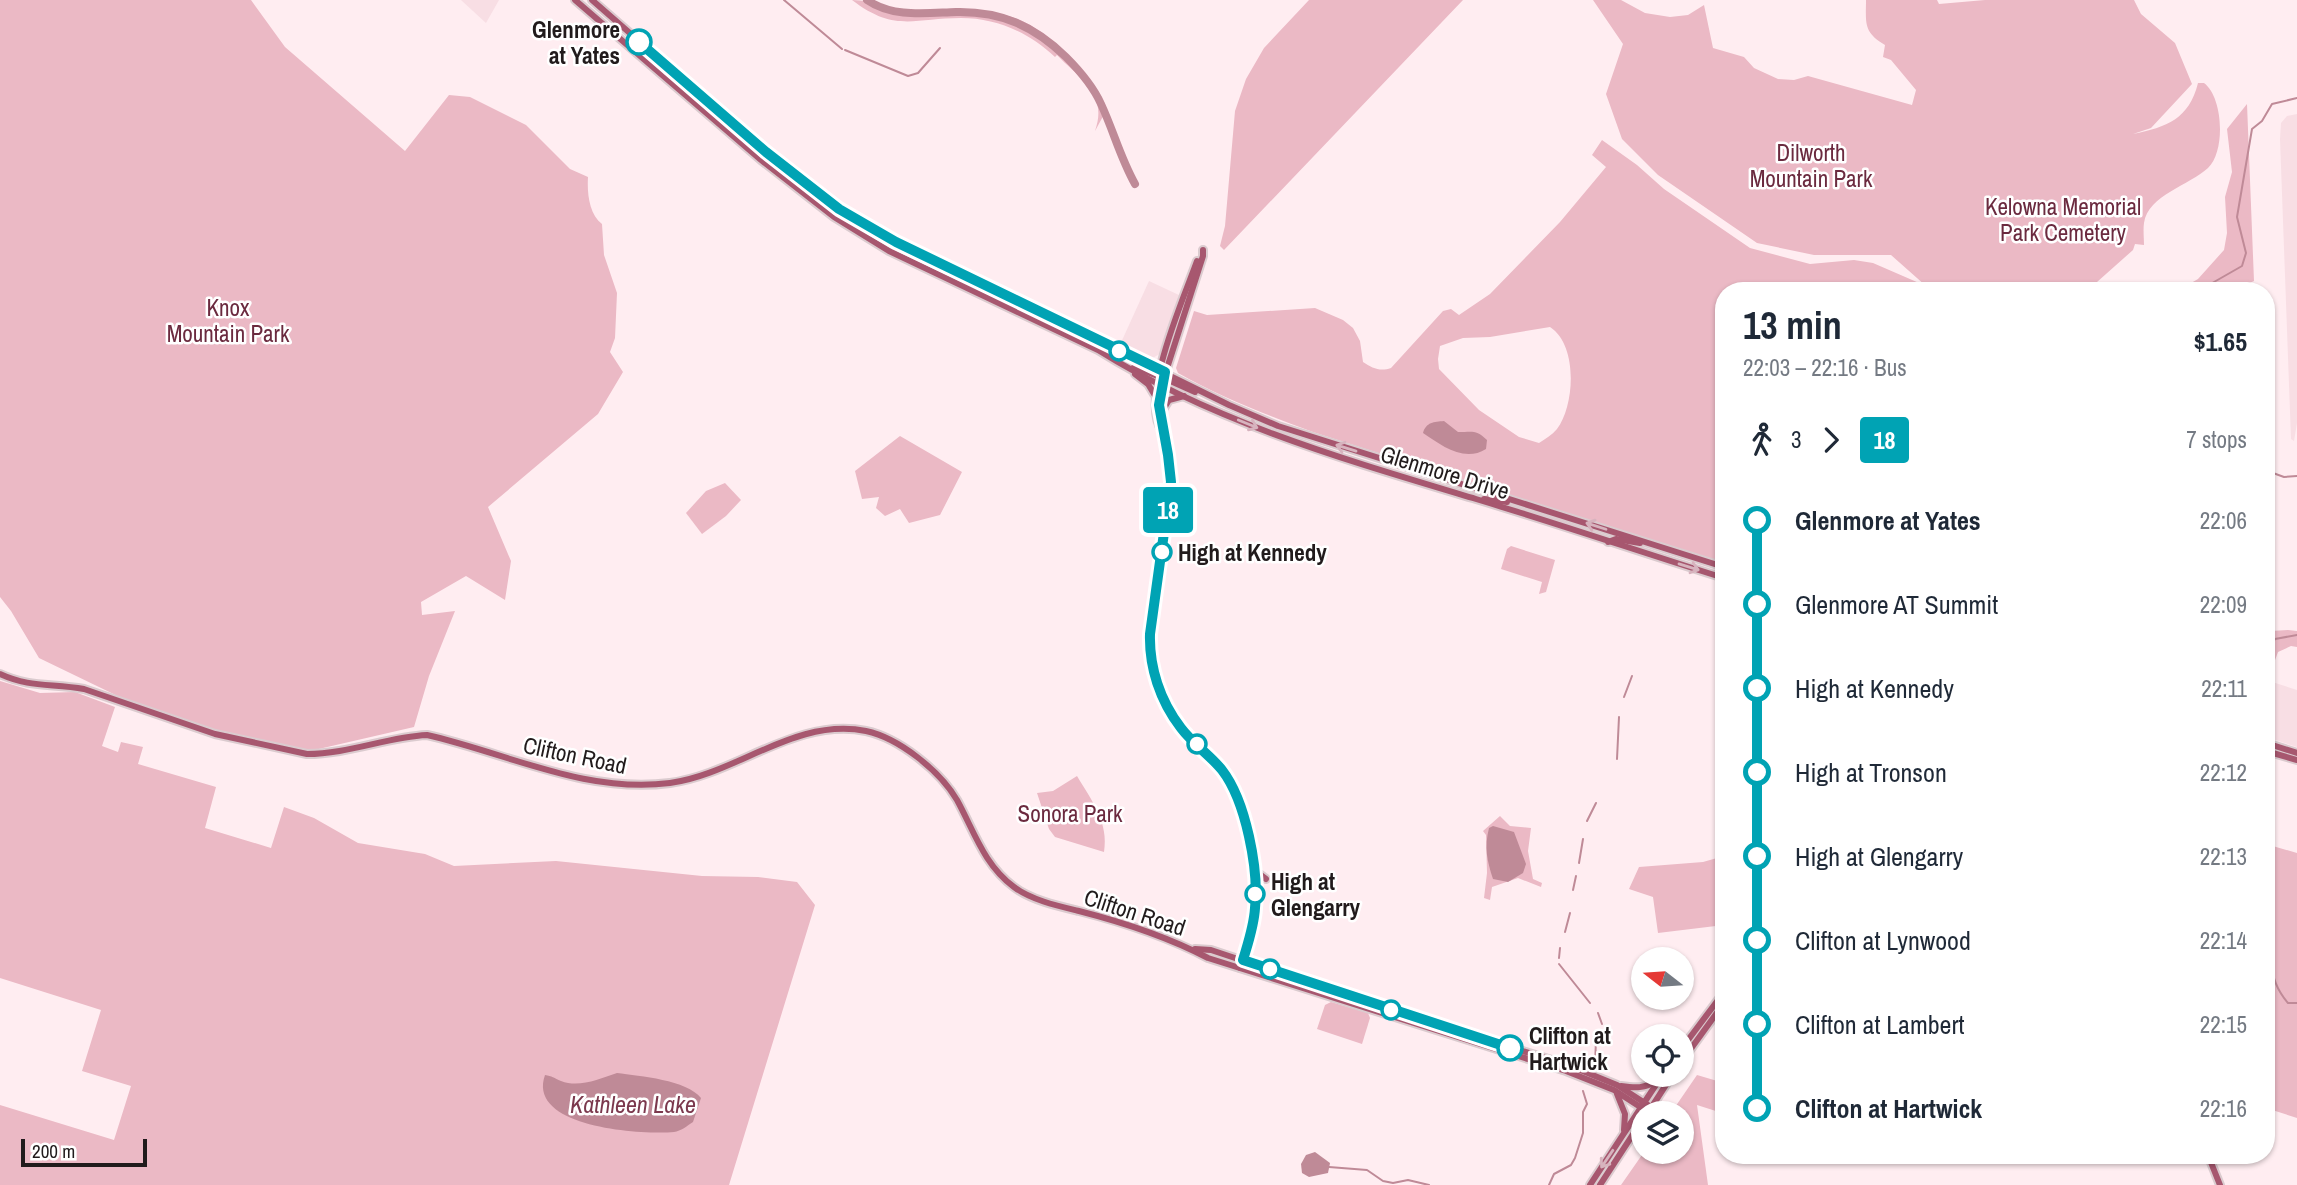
<!DOCTYPE html>
<meta charset="utf-8">
<style>
body{margin:0;font-family:"Archivo Narrow",sans-serif;background:#f2f2f3;color:#1f2937;height:100vh;display:flex;flex-direction:column;font-size:26px;white-space:nowrap}
*{box-sizing:border-box;margin:0}
p{font-size:23px;color:#747a83}
.icon{flex:none;width:38px;height:38px;fill:none;stroke:currentColor;stroke-width:2;stroke-linecap:round;stroke-linejoin:round}
.map{position:relative;flex:1;overflow:hidden}
.panel{position:absolute;left:1715px;top:282px;width:560px;height:882px;display:flex;flex-direction:column;background:#fff;border-radius:28px;box-shadow:0 2px 5px #0004}
.panel>*{flex:none}
.badge{padding:0 14px;border-radius:5px;font-size:24px;line-height:46px}
.needle{width:46px;rotate:287deg}
.buttons{position:absolute;left:1631px;top:947px;display:grid;gap:14px}
.buttons a{display:grid;place-items:center;width:63px;height:63px;border-radius:50%;background:#fff;box-shadow:0 2px 5px #0004;font-size:35px}
.scale{position:absolute;left:21px;bottom:18px;width:126px;box-sizing:border-box;padding-left:7px;border:4px solid #211b1c;border-top:0;font-size:19px;line-height:24px;white-space:nowrap;color:#211b1c;-webkit-text-stroke:5px #fff;paint-order:stroke}
.map>.badge{position:absolute;translate:-50% -50%;box-shadow:0 0 0 4px #fff}
.legs{display:flex;align-items:center;gap:10px;height:77px;padding:0 28px;font-size:23px}
.legs p{margin-inline-start:auto}
.head{display:flex;align-items:center;justify-content:space-between;height:119px;padding:0 28px}
h1{font-size:38px;font-weight:800;line-height:52px}
ul{padding:0 28px;list-style:none}
li{display:flex;align-items:center;gap:24px;height:84px;font-size:26px}
li i{display:grid;place-items:center;width:10px;height:100%;margin:0 9px;background:currentColor}
li i::after{content:'';width:18px;height:18px;margin:-9px;border:5px solid;border-radius:50%;background:#fff}
li p{margin-inline-start:auto}
li:first-child i{background:linear-gradient(#0000 50%,currentColor 0)}
li:last-child i{background:linear-gradient(currentColor 50%,#0000 0)}
.map>svg:first-child{display:block}
.built{fill:#f8dee4}
.green{fill:#ebb9c5;fill-rule:evenodd}
.water{fill:#bf8a97}
.lines{fill:none;stroke-linecap:round;stroke-linejoin:round}
.stream{stroke:#bf8a97;stroke-width:2}
.river{stroke:#bf8a97;stroke-width:8}
.major-casing{stroke:#dbcbcf;stroke-width:10}
.major{stroke:#a7576f;stroke-width:6}
.oneway{stroke:#d7b3be}
.line-1-casing{stroke:#fff;stroke-width:16}
.line-1{stroke:#00a3b4;stroke-width:10}
.stop-1-dot{fill:#fff;stroke:#00a3b4;stroke-width:3.5}
.labels{text-anchor:middle;dominant-baseline:central;stroke-width:5;stroke-linejoin:round;paint-order:stroke}
.stop-label{font-size:23px;font-weight:bold;fill:#211b1c;stroke:#fff;text-anchor:start}
.park-label{font-size:23px;fill:#6b2a3f;stroke:#fff}
.street-label{font-size:23px;fill:#211b1c;stroke:#fff}
.water-label{font-size:24px;font-style:italic;fill:#7b384d;stroke:#fff}
</style>
<div class="map">
<svg width="2297" height="1185" viewBox="0 0 2297 1185">
<rect width="100%" height="100%" fill="#ffedf1"/>
<g class="built">
<path d="M 461,0 L 499,0 L 486,23 Z"/>
<path d="M 2297,114 L 2297,423 L 2294,441 L 2291,439 L 2280,139 L 2281,123 L 2287,116 Z"/>
<path d="M 1149,281 L 1181,296 L 1163,352 L 1144,363 L 1119,347 Z"/>
<path d="M 2269,681 L 2297,690 L 2297,747 L 2266,737 L 2266,690 Z"/>
</g>
<g class="green">
<path d="M 0,0 L 251,0 L 285,47 L 405,151 L 449,95 L 470,97 L 526,125 L 570,169 L 588,177 C 587,193 589,214 602,224 L 604,255 L 617,293 L 615,338 L 610,352 L 623,372 L 598,414 L 488,507 L 511,561 L 505,600 L 466,576 L 421,602 L 422,615 L 455,611 L 429,676 L 414,727 L 310,751 L 213,729 L 130,702 L 39,658 L 11,611 L 0,597 Z"/>
<path d="M 852,0 C 874,0 889,10 910,10 C 983,12 1017,0 1073,61 C 1087,76 1099,89 1107,109 L 1095,131 C 1108,94 1081,80 1057,55 L 1055,57 C 1030,33 997,18 961,18 C 914,18 895,33 852,0 Z"/>
<path d="M 1309,0 L 1463,0 L 1224,250 L 1220,246 L 1225,226 L 1235,111 L 1246,79 L 1264,48 Z"/>
<path d="M 1593,0 L 1621,0 L 1645,13 L 1670,17 L 1688,15 L 1704,5 L 1713,48 L 1744,57 L 1754,68 L 1778,79 L 1794,80 L 1808,76 L 1912,105 L 1916,90 L 1891,60 L 1883,57 L 1885,45 C 1863,32 1866,23 1866,0 L 1937,0 L 1939,4 L 1985,0 L 2134,0 L 2141,14 L 2175,43 L 2192,84 L 2151,128 L 2133,134 C 2167,127 2189,119 2198,83 L 2204,83 C 2223,97 2226,151 2208,168 C 2190,185 2148,195 2144,223 C 2143,230 2144,238 2144,245 L 2135,244 L 2133,250 L 2097,282 L 2093,290 L 1724,290 L 1724,564 L 1313,432 C 1266,415 1221,397 1178,373 L 1176,368 L 1194,311 L 1207,315 L 1315,308 L 1343,320 L 1353,328 L 1360,341 L 1363,362 C 1372,368 1380,372 1391,368 L 1443,311 L 1451,309 L 1459,315 L 1490,294 L 1560,222 L 1606,167 L 1592,155 L 1602,140 L 1637,165 L 1664,189 L 1750,248 L 1810,264 L 1854,260 L 1873,263 L 1926,286 L 1891,255 L 1814,255 L 1757,243 L 1658,175 L 1622,139 L 1606,94 L 1623,44 ZM 1550,327 C 1578,345 1575,405 1557,429 C 1552,435 1545,439 1539,443 L 1519,437 L 1479,410 L 1439,369 L 1438,359 L 1440,346 L 1463,338 L 1490,337 Z"/>
<path d="M 2247,104 L 2254,281 L 2235,290 L 2179,290 L 2198,279 L 2224,250 L 2227,233 L 2225,197 L 2232,172 L 2227,129 Z"/>
<path d="M 900,436 L 962,472 L 940,515 L 909,523 L 900,509 L 885,516 L 876,508 L 879,497 L 862,499 L 855,471 Z"/>
<path d="M 725,483 L 741,500 L 726,516 L 702,534 L 686,513 L 706,491 Z"/>
<path d="M 1511,546 L 1555,560 L 1546,592 L 1539,594 L 1542,582 L 1501,569 L 1507,549 Z"/>
<path d="M 2288,630 L 2297,631 L 2297,647 L 2291,646 L 2278,652 L 2266,685 L 2266,636 L 2270,631 Z"/>
<path d="M 0,681 L 40,693 L 75,692 L 115,707 L 102,746 L 118,752 L 121,742 L 143,747 L 138,764 L 216,787 L 205,828 L 271,848 L 284,807 L 314,818 L 358,843 L 425,854 L 454,866 L 556,861 L 702,876 L 758,877 L 797,882 L 815,905 L 729,1185 L 0,1185 L 0,1105 L 114,1140 L 131,1086 L 82,1071 L 101,1010 L 0,978 Z"/>
<path d="M 1077,776 C 1092,801 1109,823 1104,852 L 1055,837 L 1049,829 L 1037,793 L 1053,791 Z"/>
<path d="M 1500,816 L 1510,826 L 1531,828 L 1528,851 L 1533,879 L 1542,883 L 1541,887 L 1518,878 L 1492,887 L 1490,900 L 1484,898 L 1487,873 L 1486,835 L 1483,831 Z"/>
<path d="M 2266,844 L 2297,853 L 2297,1118 L 2266,1108 Z"/>
<path d="M 1724,856 L 1724,925 L 1658,933 L 1653,897 L 1629,889 L 1639,867 L 1703,862 Z"/>
<path d="M 1331,1002 L 1368,1013 L 1370,1018 L 1362,1044 L 1317,1029 L 1325,1005 Z"/>
<path d="M 1697,1075 L 1724,1083 L 1722,1113 L 1697,1105 L 1708,1185 L 1621,1185 L 1644,1152 L 1682,1152 L 1682,1113 L 1671,1113 Z"/>
</g>
<g class="water">
<path d="M 1444,421 L 1458,432 C 1472,432 1476,429 1487,440 L 1486,449 C 1464,463 1441,445 1423,433 C 1426,422 1434,422 1444,421 Z"/>
<path d="M 1493,826 L 1514,832 L 1526,864 L 1523,873 L 1508,882 L 1493,879 C 1487,861 1484,847 1489,828 Z"/>
<path d="M 617,1073 C 640,1076 687,1080 701,1098 L 693,1122 C 687,1126 681,1131 674,1132 C 643,1135 526,1128 545,1075 C 552,1076 554,1078 561,1081 C 579,1088 599,1079 617,1073 Z"/>
<path d="M 1315,1152 L 1330,1163 L 1328,1173 L 1309,1177 L 1302,1173 L 1301,1164 L 1306,1155 Z"/>
</g>
<g class="lines">
<g class="stream">
<path d="M 784,0 L 842,49"/>
<path d="M 845,50 L 908,76 L 918,73 L 940,48"/>
<path d="M 2200,290 L 2242,266 L 2246,253 L 2237,217 L 2252,129 L 2262,121 L 2272,104 L 2297,98"/>
<path d="M 2273,473 L 2284,477 L 2297,476"/>
<path d="M 2266,650 L 2275,639 L 2297,635"/>
<path d="M 1624,697 L 1632,676"/>
<path d="M 1617,759 L 1619,717"/>
<path d="M 1587,821 L 1596,803"/>
<path d="M 1579,863 L 1583,839"/>
<path d="M 2266,880 L 2272,892 L 2266,895"/>
<path d="M 1573,890 L 1576,876"/>
<path d="M 1565,932 L 1570,913"/>
<path d="M 2266,956 L 2272,960 C 2271,977 2277,990 2288,1003 L 2297,1003"/>
<path d="M 1559,958 L 1560,948"/>
<path d="M 1559,964 L 1590,1003"/>
<path d="M 1598,1013 L 1602,1024"/>
<path d="M 1595,1064 L 1596,1040"/>
<path d="M 1329,1167 L 1367,1170 L 1383,1181 L 1393,1183 L 1408,1180 L 1429,1185"/>
<path d="M 1549,1185 L 1554,1174 L 1571,1165 L 1575,1158 L 1583,1133 L 1583,1112 L 1587,1104 L 1583,1091"/>
</g>
<path class="river" d="M 867,0 C 893,18 926,13 956,12 C 1001,11 1034,26 1066,57 C 1081,72 1093,86 1101,104 C 1114,132 1120,157 1135,184"/>
<g class="major-casing">
<g id="major">
<path d="M 575,0 L 761,160 L 834,217 L 889,251 L 1098,350 C 1213,422 1346,460 1476,499 C 1559,524 1641,552 1724,578"/>
<path d="M 592,0 L 766,152 L 839,209 L 896,241 L 1229,405 L 1278,426 L 1724,567"/>
<path d="M 1203,250 L 1203,256 L 1160,390 L 1160,415 L 1168,455 L 1171,482 L 1150,634 C 1149,667 1160,702 1181,729 C 1194,744 1211,755 1223,771 C 1246,804 1258,865 1256,906 C 1255,927 1248,948 1240,968"/>
<path d="M 963,285 L 986,290"/>
<path d="M 1134,367 L 1155,375 L 1160,375"/>
<path d="M 1135,374 L 1148,384 L 1154,394"/>
<path d="M 1160,380 L 1166,379 L 1195,392"/>
<path d="M 1161,413 L 1169,400 L 1184,396"/>
<path d="M 1162,431 C 1139,397 1184,298 1197,261"/>
<path d="M 1484,499 L 1507,502"/>
<path d="M 1608,542 L 1616,539 L 1640,543"/>
<path d="M 0,674 C 30,688 53,683 84,689 L 215,734 L 307,754 C 348,754 387,737 427,735 C 507,753 585,794 670,783 C 737,774 795,717 866,731 C 899,738 940,771 957,800 C 974,831 984,865 1014,887 C 1031,900 1058,906 1079,911 C 1122,922 1168,937 1208,958 L 1566,1071 L 1614,1090 L 1648,1112"/>
<path d="M 2266,743 L 2297,753"/>
<path d="M 2266,751 L 2297,760"/>
<path d="M 1254,870 L 1266,879"/>
<path d="M 1195,949 L 1211,950 L 1238,959 L 1377,1006 L 1568,1065 L 1617,1085 L 1651,1107"/>
<path d="M 1682,1048 L 1724,992"/>
<path d="M 1682,1061 L 1724,1003"/>
<path d="M 1621,1086 C 1635,1088 1645,1089 1657,1080"/>
<path d="M 1617,1094 L 1625,1114 L 1624,1130"/>
<path d="M 1651,1108 L 1673,1074"/>
<path d="M 2208,1155 L 2220,1185"/>
<path d="M 1590,1185 L 1663,1074"/>
<path d="M 1600,1185 L 1643,1119"/>
</g>
</g>
<use href="#major" class="major"/>
</g>
<defs><path id="oneway-shaft" d="M-6 0H5M1.5-3L5.5 0L1.5 3" fill="none" stroke-width="1.6" stroke-linecap="round" stroke-linejoin="round" transform="scale(1.75)"/></defs>
<g class="oneway">
<use href="#oneway-shaft" transform="translate(1248 424) rotate(22)"/>
<use href="#oneway-shaft" transform="translate(1346 448) rotate(-163)"/>
<use href="#oneway-shaft" transform="translate(1596 526) rotate(-162)"/>
<use href="#oneway-shaft" transform="translate(1689 567) rotate(17)"/>
<use href="#oneway-shaft" transform="translate(1607 1159) rotate(124)"/>
</g>
<g class="lines">
<g class="line-1-casing">
<path id="line-1" d="M 639,42 L 766,152 L 839,209 L 896,242 L 1165,372 L 1159,405 L 1168,455 L 1171,482 L 1150,634 C 1149,667 1160,701 1181,728 C 1193,744 1210,755 1222,770 C 1246,801 1259,870 1255,908 C 1254,926 1248,943 1243,960 L 1510,1048"/>
</g>
<use href="#line-1" class="line-1"/>
</g>
<g class="stop-1-dot">
<circle cx="639" cy="42" r="12"/>
<circle cx="1119" cy="351" r="9"/>
<circle cx="1162" cy="552" r="9"/>
<circle cx="1197" cy="744" r="9"/>
<circle cx="1255" cy="894" r="9"/>
<circle cx="1270" cy="969" r="9"/>
<circle cx="1391" cy="1010" r="9"/>
<circle cx="1510" cy="1048" r="12"/>
</g>
<g class="labels">
<g class="stop-label">
<text x="620" y="29" text-anchor="end">Glenmore<tspan x="620" dy="26">at Yates</tspan></text>
<text x="1178" y="552">High at Kennedy</text>
<text x="1271" y="881">High at<tspan x="1271" dy="26">Glengarry</tspan></text>
<text x="1529" y="1035">Clifton at<tspan x="1529" dy="26">Hartwick</tspan></text>
</g>
<g class="park-label">
<text x="1811" y="152">Dilworth<tspan x="1811" dy="26">Mountain Park</tspan></text>
<text x="2063" y="206">Kelowna Memorial<tspan x="2063" dy="26">Park Cemetery</tspan></text>
<text x="228" y="307">Knox<tspan x="228" dy="26">Mountain Park</tspan></text>
<text x="1070" y="813">Sonora Park</text>
</g>
<g class="street-label">
<text transform="translate(1445 472) rotate(17)">Glenmore Drive</text>
<text transform="translate(575 755) rotate(12)">Clifton Road</text>
<text transform="translate(1135 912) rotate(18)">Clifton Road</text>
</g>
<g class="water-label">
<text x="633" y="1104">Kathleen Lake</text>
</g>
</g>
</svg>
<div class="buttons">
<a><svg class="needle" viewBox="-14 -14 28 28"><path d="M0-13l5 13h-10z" fill="#e53935"/><path d="M0 13l5-13h-10z" fill="#747a83"/></svg></a>
<a><svg class="icon" aria-label="locate" viewBox="0 0 24 24"><circle cx="12" cy="12" r="6"/><path d="M12 2v4M12 18v4M2 12h4M18 12h4"/></svg></a>
<a><svg class="icon" aria-label="layers" viewBox="0 0 24 24"><path d="M12 4l9 5-9 5-9-5zM3 14l9 5 9-5"/></svg></a>
</div>
<div class="scale">200 m</div>
<b class="badge" style="left:1168px;top:510px;background:#00a3b4;color:#fff">18</b>
<section class="panel">
<div class="head"><div><h1>13 min</h1><p>22:03 – 22:16 · Bus</p></div><b>$1.65</b></div>
<div class="legs"><svg class="icon" aria-label="walk" viewBox="0 0 24 24"><circle cx="13" cy="4" r="2"/><path d="M13 8l-2 6 4 7M11 14l-3 7M7 12l3-4h3l4 4"/></svg>3<svg class="icon" aria-label="forward" viewBox="0 0 24 24"><path d="M9 5l7 7-7 7"/></svg><b class="badge" style="background:#00a3b4;color:#fff">18</b><p>7 stops</p></div>
<ul>
<li><i style="color:#00a3b4"></i><b>Glenmore at Yates</b><p>22:06</p></li>
<li><i style="color:#00a3b4"></i><span>Glenmore AT Summit</span><p>22:09</p></li>
<li><i style="color:#00a3b4"></i><span>High at Kennedy</span><p>22:11</p></li>
<li><i style="color:#00a3b4"></i><span>High at Tronson</span><p>22:12</p></li>
<li><i style="color:#00a3b4"></i><span>High at Glengarry</span><p>22:13</p></li>
<li><i style="color:#00a3b4"></i><span>Clifton at Lynwood</span><p>22:14</p></li>
<li><i style="color:#00a3b4"></i><span>Clifton at Lambert</span><p>22:15</p></li>
<li><i style="color:#00a3b4"></i><b>Clifton at Hartwick</b><p>22:16</p></li>
</ul>
</section>
</div>
